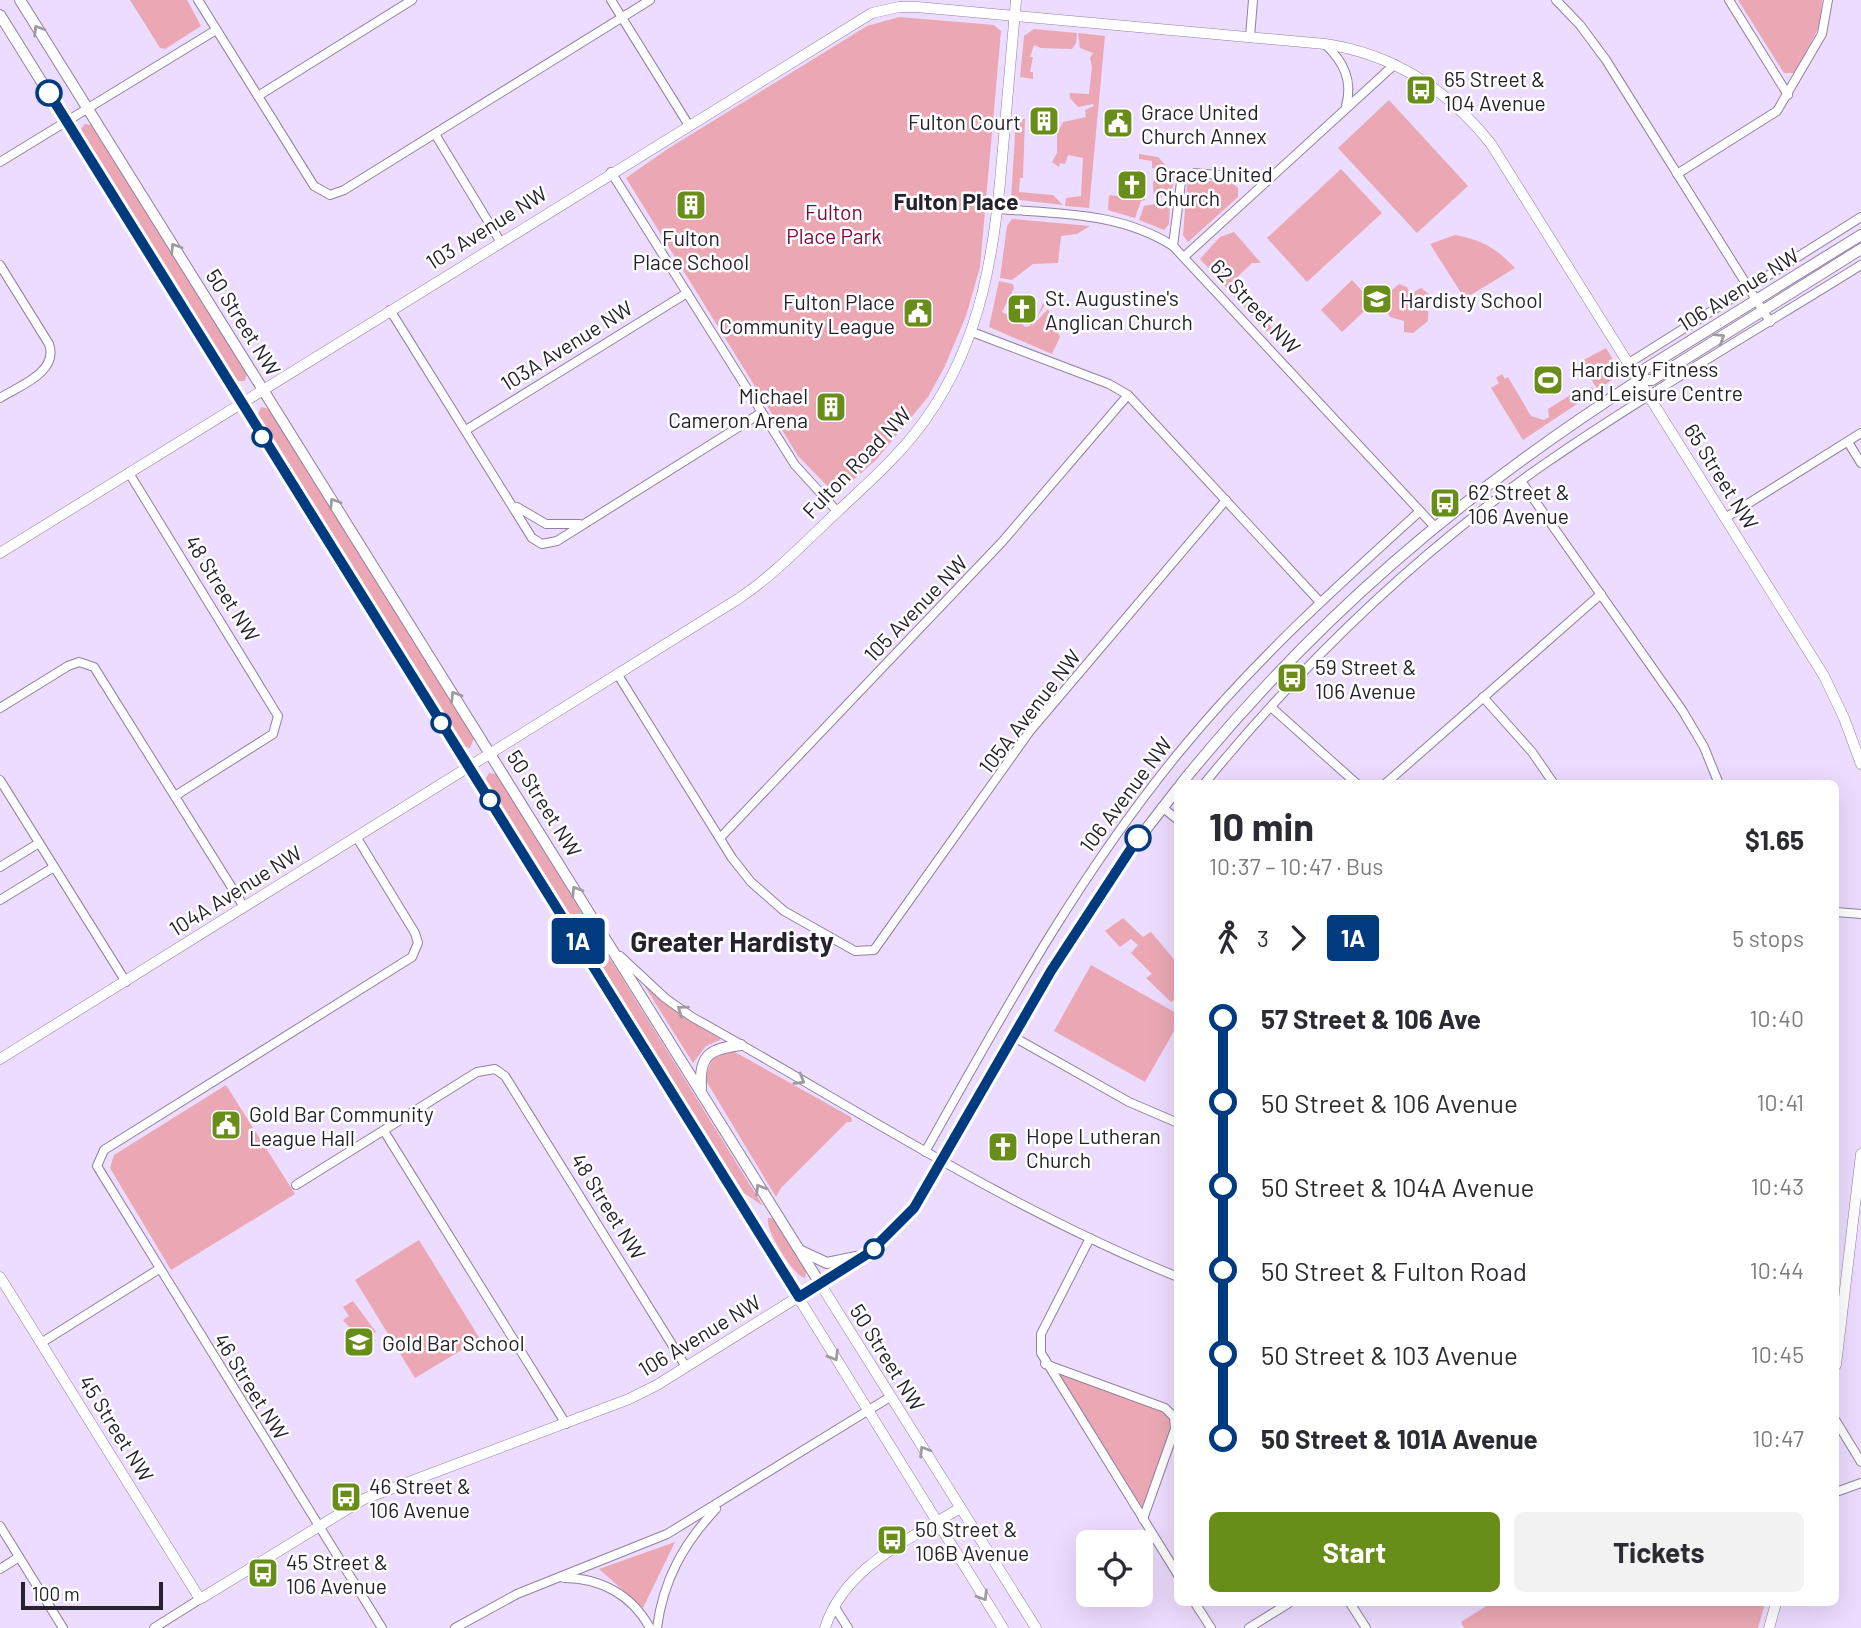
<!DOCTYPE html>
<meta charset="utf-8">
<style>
body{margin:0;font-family:Barlow,sans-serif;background:#f2f2f3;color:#2b2b33;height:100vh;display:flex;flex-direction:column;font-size:26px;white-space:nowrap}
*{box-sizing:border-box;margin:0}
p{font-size:23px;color:#7c7c81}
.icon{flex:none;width:38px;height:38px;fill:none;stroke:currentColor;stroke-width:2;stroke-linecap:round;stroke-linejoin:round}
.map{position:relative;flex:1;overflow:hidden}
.panel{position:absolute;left:1174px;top:780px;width:665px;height:826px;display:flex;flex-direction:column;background:#fff;border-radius:10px;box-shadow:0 7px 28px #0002}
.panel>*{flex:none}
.badge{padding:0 14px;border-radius:5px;font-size:24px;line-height:46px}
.buttons{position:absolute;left:1076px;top:1530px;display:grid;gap:14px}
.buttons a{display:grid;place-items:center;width:77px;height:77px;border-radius:10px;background:#fff;box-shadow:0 7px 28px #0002;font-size:35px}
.scale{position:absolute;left:21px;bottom:18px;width:142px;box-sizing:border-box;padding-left:7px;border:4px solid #27212d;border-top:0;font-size:19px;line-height:24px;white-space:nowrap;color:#27212d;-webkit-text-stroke:5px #fff;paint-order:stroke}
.map>.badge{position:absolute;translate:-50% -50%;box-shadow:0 0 0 4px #fff}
.legs{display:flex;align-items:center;gap:10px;height:77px;padding:0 35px;font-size:23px}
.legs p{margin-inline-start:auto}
.summary{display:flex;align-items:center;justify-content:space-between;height:119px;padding:0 35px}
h1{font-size:38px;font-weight:700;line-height:52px}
.action{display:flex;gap:14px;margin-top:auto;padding:14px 35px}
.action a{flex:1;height:80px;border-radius:10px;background:#688d18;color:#fff;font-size:28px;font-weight:700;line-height:80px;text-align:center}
.action a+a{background:#f2f2f3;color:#2b2b33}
ul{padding:0 35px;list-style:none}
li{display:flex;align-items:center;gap:24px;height:84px;font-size:26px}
li i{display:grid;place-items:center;width:10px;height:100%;margin:0 9px;background:currentColor}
li i::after{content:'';width:18px;height:18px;margin:-9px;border:5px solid;border-radius:50%;background:#fff}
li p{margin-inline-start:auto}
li:first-child i{background:linear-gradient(#0000 50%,currentColor 0)}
li:last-child i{background:linear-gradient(currentColor 50%,#0000 0)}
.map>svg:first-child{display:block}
.green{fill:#eba8b4}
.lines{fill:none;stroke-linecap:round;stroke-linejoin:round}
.minor-casing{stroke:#9081a1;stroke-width:10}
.tertiary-casing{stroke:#9081a1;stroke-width:11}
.secondary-casing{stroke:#9081a1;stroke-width:12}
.minor{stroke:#fff;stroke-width:8}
.tertiary{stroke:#fff;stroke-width:10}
.secondary{stroke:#fff;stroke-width:10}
.oneway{stroke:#9e9ba0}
.line-1-casing{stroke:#fff;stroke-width:16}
.line-1{stroke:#003b80;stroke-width:10}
.stop-1-dot{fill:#fff;stroke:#003b80;stroke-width:3.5}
.labels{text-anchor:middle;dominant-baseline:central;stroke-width:5;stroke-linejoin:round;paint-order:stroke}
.poi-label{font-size:21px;fill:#27212d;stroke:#fff;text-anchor:start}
.park-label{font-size:21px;fill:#820a38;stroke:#fff}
.street-label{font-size:21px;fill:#27212d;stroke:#fff}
.neighbourhood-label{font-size:23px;font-weight:bold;fill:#27212d;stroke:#fff}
.district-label{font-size:28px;font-weight:bold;fill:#27212d;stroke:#fff}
</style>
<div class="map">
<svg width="1861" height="1628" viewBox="0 0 1861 1628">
<rect width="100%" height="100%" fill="#ecdcff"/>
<g class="green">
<path d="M 130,0 L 187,0 L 201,26 L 165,49 L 160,48 Z"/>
<path d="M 1738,0 L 1822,0 L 1820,25 L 1795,73 L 1784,73 Z"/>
<path d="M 899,17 L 994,25 L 1001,31 L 980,267 L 966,316 L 944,368 L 928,397 L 876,460 L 836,495 L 798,456 L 626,178 L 669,148 L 867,26 Z"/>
<path d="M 1034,29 L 1077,33 L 1076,43 L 1072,49 L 1041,48 L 1034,45 L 1030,57 L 1033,57 L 1030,72 L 1033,72 L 1033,79 L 1020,77 L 1024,36 Z"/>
<path d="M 1078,33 L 1105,36 L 1089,208 L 1065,206 L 1066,198 L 1081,196 L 1083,158 L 1068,155 L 1065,164 L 1060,163 L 1059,167 L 1052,162 L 1057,153 L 1057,134 L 1063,122 L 1086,117 L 1085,110 L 1094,106 L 1093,104 L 1078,107 L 1070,98 L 1070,93 L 1089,94 L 1092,67 L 1090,58 L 1093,53 L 1080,48 Z"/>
<path d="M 1389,100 L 1468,186 L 1417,233 L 1338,148 Z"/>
<path d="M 1016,119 L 1025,119 L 1023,178 L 1020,178 L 1019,192 L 1053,195 L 1063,205 L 1011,199 Z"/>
<path d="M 85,124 L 92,125 L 247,373 L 245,381 L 235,381 L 81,134 L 80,130 Z"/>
<path d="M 1139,154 L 1158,157 L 1175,175 L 1171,195 L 1154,199 L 1153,183 L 1158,169 L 1152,168 L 1152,161 L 1139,159 Z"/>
<path d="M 1341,169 L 1382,213 L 1307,282 L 1267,238 Z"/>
<path d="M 1199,180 L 1232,183 L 1238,188 L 1238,197 L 1188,242 L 1183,235 L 1187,185 L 1191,181 Z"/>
<path d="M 1109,195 L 1145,199 L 1145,200 L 1141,201 L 1135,218 L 1108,210 Z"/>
<path d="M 1155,204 L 1170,204 L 1169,224 L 1164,230 L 1139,220 L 1144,206 Z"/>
<path d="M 1012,219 L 1090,226 L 1077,234 L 1061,236 L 1058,263 L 1033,264 L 1012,280 L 1000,278 L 1007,226 Z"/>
<path d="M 1234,232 L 1261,263 L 1252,263 L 1230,284 L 1275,331 L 1272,333 L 1265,330 L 1200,259 L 1220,237 Z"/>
<path d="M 1455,235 C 1482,240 1496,248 1515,268 L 1469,296 L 1463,296 L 1430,244 Z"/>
<path d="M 1352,280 L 1373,303 L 1342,332 L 1321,310 Z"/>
<path d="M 999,281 L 1013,284 L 1014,288 L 1002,312 L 1021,322 L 1025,327 L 1030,326 L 1032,317 L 1037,317 L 1045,299 L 1048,300 L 1031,327 L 1048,309 L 1060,337 L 1052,354 L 989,327 Z"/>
<path d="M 1399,284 L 1407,287 L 1410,294 L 1421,288 L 1429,294 L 1428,321 L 1413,333 L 1404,332 L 1404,321 L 1390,317 L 1383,305 L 1386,295 Z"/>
<path d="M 1606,348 L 1621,373 L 1598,390 L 1580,362 Z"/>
<path d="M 1502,374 L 1505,379 L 1508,377 L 1531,416 L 1544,420 L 1549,417 L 1548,409 L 1583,387 L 1586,391 L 1592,387 L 1595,392 L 1523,440 L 1491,388 L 1499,383 L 1496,378 Z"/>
<path d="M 261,407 L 269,409 L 474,738 L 470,748 L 462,746 L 257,416 Z"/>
<path d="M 489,773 L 496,774 L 763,1206 L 744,1193 L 484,782 Z"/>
<path d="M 1123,918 L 1143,937 L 1151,932 L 1178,964 L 1178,997 L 1171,1002 L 1146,978 L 1152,974 L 1131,953 L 1138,945 L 1131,939 L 1120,947 L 1105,931 Z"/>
<path d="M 1091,965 L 1178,1014 L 1178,1024 L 1145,1082 L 1054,1031 Z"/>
<path d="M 644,985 L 720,1038 L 720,1040 L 706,1046 L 693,1063 Z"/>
<path d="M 733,1051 L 851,1117 L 852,1122 L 847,1122 L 781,1188 L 776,1197 L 705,1079 L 712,1059 Z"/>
<path d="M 226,1085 L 295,1194 L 171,1270 L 110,1168 L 114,1155 Z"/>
<path d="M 768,1218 L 773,1218 L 806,1271 L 805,1278 C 793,1276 765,1230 768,1218 Z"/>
<path d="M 419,1240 L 480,1339 L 415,1378 L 355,1280 Z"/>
<path d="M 353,1301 L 376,1332 L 361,1341 L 343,1320 L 349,1316 L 343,1307 Z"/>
<path d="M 1045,1364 L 1165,1408 L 1176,1421 L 1143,1519 Z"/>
<path d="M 675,1542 L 643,1608 L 599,1569 Z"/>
<path d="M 1491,1603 L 1765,1603 L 1758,1628 L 1464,1628 L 1461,1622 Z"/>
</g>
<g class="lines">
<g class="minor-casing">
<g id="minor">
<path d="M 198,0 L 314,186 L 330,195 L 344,190 L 650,0"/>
<path d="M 611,0 L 688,124"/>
<path d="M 1556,0 L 1580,25 L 1606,60 L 1770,322"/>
<path d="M 1729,0 L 1788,95"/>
<path d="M 1250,37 L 1253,0"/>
<path d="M 1325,44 C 1344,62 1353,81 1346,106"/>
<path d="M 258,96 L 412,0"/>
<path d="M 435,134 L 500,241"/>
<path d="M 0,162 L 216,30"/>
<path d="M 611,172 L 795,465 L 837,511"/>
<path d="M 1677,174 L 1777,111 L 1822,34 L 1828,0"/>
<path d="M 998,209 C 1059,214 1120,212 1173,246 L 1434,526"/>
<path d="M 1173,246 L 1181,182 L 1194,173 L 1269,179"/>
<path d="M 1185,256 L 1395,64"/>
<path d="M 0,265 L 49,344 C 59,372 19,386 0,398"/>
<path d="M 390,310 L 532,538 L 542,544 L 557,541 L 761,413"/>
<path d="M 972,332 L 1109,384 L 1128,395 L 1320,602"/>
<path d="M 1629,363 L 1861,217"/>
<path d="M 466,430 L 687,293"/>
<path d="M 1848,442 L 1861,463"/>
<path d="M 129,473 L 278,716 L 273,734 L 175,796"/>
<path d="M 1521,481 L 1682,710 L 1704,747 L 1719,784"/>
<path d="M 517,507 L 546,524 L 579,524"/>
<path d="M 1725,518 L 1861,433"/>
<path d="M 618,675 L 732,858 L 751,882 L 784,911 L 855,951 L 874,950 L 1030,731 L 1226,500"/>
<path d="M 1483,697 L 1532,752 L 1554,784"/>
<path d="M 1271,707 L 1357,784"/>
<path d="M 0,708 L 68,666 L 79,662 L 94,667 L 244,907"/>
<path d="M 0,780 L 126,982"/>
<path d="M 1204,784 C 1302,664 1416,554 1543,465 C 1646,394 1755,331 1861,265"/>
<path d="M 1385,784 L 1601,594"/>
<path d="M 1162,807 L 1178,820"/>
<path d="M 357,838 L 415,933 L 418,943 L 412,957 L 104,1150 L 97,1166 L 382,1628"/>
<path d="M 720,838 L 1002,542 L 1128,395"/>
<path d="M 0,867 L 39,843"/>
<path d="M 0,900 L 54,867"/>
<path d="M 1836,912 L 1861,914"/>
<path d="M 620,956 L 665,998 L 692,1017 C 854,1107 1004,1207 1178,1277"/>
<path d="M 1012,1036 L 1129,1102 L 1178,1123"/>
<path d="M 384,1131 L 566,1424"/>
<path d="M 925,1152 C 1003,1013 1079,874 1181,750 C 1253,662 1336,587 1420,511"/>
<path d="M 296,1185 L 477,1072 L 495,1069 L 505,1076 L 686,1367"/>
<path d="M 1090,1238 L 1041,1334 L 1041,1353 L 1178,1575"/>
<path d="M 41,1343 L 159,1269"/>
<path d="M 1045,1364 L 1165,1408 L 1174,1417 L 1175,1429 L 1143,1519"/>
<path d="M 1836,1421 L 1861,1462"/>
<path d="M 1836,1492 L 1861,1483"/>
<path d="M 0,1526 L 63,1628"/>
<path d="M 0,1569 L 19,1557"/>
<path d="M 564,1578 C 601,1578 632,1595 650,1628"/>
<path d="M 1195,1603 L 1211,1628"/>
<path d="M 1350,1603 L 1366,1628"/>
<path d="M 834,1606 L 848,1628"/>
<path d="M 154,1628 L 200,1599"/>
<path d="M 455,1628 L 517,1594 L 667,1534 L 890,1397"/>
<path d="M 657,1628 C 663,1581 683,1544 716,1509"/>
<path d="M 1249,1628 L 1289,1603"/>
</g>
</g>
<g class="tertiary-casing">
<g id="tertiary">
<path d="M 0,553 L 872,13 L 899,7 L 917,7 L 1325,44 C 1394,54 1448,90 1491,144 L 1824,676 L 1844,718 L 1861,764"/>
<path d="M 0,1059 L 738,599 C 774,575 805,542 837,512 C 868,483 901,454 925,420 C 984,338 995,246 1003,148 C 1007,99 1012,49 1016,0"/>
<path d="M 0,1277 L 200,1599 L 364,1499 L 629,1399 L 657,1385 L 798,1297 L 1003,1628"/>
<path d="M 821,1285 L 1036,1628"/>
<path d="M 1836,1365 L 1861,1154"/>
<path d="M 825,1628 C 844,1567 909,1540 960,1508"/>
<path d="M 1769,1628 L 1776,1603"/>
</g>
</g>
<g class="secondary-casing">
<g id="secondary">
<path d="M 20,0 L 821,1285"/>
<path d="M 0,15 L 798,1297 L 869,1253 L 914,1208 L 1050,971 L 1130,850 L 1178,788"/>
<path d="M 1639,380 L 1652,380 L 1861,249"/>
<path d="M 1181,784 C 1315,618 1460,495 1639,380 L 1645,369 L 1861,235"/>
<path d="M 701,1088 C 699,1054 710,1049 741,1045"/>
<path d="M 801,1251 L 827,1263 L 861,1256"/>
</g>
</g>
<use href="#minor" class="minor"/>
<use href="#tertiary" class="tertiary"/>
<use href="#secondary" class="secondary"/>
</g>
<defs><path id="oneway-chevron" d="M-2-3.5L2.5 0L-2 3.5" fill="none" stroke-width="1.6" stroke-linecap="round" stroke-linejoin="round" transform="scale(1.75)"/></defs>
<g class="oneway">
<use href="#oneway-chevron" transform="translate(38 30) rotate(-122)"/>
<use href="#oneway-chevron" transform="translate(175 248) rotate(-122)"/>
<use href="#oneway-chevron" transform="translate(1720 338) rotate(-32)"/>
<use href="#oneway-chevron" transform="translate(334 503) rotate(-122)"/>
<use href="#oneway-chevron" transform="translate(455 696) rotate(-122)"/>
<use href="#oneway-chevron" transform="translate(576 891) rotate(-122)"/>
<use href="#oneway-chevron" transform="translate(682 1010) rotate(-144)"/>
<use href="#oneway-chevron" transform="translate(800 1080) rotate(31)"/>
<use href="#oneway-chevron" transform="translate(760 1189) rotate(-121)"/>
<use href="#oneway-chevron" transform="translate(834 1356) rotate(59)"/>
<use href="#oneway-chevron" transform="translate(924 1451) rotate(-122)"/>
<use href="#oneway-chevron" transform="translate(983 1596) rotate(58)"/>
</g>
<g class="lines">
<g class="line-1-casing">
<path id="line-1" d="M 49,93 L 799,1297 L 869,1253 L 914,1208 L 1051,971 L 1138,838"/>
</g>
<use href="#line-1" class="line-1"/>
</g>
<defs>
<g id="bus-square" transform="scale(1.575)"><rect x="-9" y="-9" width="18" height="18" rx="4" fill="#688d18" stroke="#fff"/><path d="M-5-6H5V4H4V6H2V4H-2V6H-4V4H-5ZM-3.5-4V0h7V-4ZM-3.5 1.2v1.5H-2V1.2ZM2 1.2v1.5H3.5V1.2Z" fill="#fff"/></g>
<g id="building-square" transform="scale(1.575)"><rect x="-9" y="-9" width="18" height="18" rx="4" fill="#688d18" stroke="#fff"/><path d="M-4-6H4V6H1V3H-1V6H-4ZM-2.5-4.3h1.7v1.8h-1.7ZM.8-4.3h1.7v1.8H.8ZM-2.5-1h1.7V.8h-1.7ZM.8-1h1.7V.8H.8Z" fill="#fff"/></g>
<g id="civic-square" transform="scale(1.575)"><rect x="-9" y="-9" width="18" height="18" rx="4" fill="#688d18" stroke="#fff"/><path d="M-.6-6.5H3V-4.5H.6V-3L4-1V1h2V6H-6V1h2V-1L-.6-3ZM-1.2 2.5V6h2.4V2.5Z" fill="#fff"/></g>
<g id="church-square" transform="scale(1.575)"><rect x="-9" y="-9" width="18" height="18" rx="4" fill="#688d18" stroke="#fff"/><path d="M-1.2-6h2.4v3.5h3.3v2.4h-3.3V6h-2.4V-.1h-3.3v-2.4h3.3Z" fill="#fff"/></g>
<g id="school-square" transform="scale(1.575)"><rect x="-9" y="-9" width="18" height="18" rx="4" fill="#688d18" stroke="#fff"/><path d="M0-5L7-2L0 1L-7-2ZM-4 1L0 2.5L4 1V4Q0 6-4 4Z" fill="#fff"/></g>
<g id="stadium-square" transform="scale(1.575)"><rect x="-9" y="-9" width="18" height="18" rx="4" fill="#688d18" stroke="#fff"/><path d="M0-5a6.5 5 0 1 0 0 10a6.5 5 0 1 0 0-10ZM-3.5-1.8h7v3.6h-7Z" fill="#fff"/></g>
</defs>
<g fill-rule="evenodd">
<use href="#bus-square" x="1421" y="90"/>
<use href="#building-square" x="1044" y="121"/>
<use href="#civic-square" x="1118" y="123"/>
<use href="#church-square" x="1132" y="185"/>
<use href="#building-square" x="691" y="205"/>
<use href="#school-square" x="1377" y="299"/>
<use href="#church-square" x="1022" y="309"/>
<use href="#civic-square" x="918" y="313"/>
<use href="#stadium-square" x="1548" y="380"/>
<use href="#building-square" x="831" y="407"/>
<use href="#bus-square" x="1445" y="503"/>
<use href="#bus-square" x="1292" y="678"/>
<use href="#civic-square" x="226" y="1125"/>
<use href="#church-square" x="1003" y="1147"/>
<use href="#school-square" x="359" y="1342"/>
<use href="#bus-square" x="346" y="1497"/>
<use href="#bus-square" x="892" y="1540"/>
<use href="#bus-square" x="263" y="1573"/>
</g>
<g class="stop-1-dot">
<circle cx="49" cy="93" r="12"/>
<circle cx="262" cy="437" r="9"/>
<circle cx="441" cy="723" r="9"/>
<circle cx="490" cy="800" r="9"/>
<circle cx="1138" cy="838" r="12"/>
<circle cx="874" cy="1249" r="9"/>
</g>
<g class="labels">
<g class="poi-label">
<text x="1444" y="78">65 Street &amp;<tspan x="1444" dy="24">104 Avenue</tspan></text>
<text x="1141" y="111">Grace United<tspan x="1141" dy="24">Church Annex</tspan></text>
<text x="1021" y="121" text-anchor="end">Fulton Court</text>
<text x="1155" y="173">Grace United<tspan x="1155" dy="24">Church</tspan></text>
<text x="691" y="237" text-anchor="middle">Fulton<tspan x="691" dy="24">Place School</tspan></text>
<text x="1045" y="297">St. Augustine's<tspan x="1045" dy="24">Anglican Church</tspan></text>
<text x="1400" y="299">Hardisty School</text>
<text x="895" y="301" text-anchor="end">Fulton Place<tspan x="895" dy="24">Community League</tspan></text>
<text x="1571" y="368">Hardisty Fitness<tspan x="1571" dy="24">and Leisure Centre</tspan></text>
<text x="808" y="395" text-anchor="end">Michael<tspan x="808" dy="24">Cameron Arena</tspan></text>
<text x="1468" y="491">62 Street &amp;<tspan x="1468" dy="24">106 Avenue</tspan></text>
<text x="1315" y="666">59 Street &amp;<tspan x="1315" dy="24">106 Avenue</tspan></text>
<text x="249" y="1113">Gold Bar Community<tspan x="249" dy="24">League Hall</tspan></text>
<text x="1026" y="1135">Hope Lutheran<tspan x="1026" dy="24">Church</tspan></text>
<text x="382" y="1342">Gold Bar School</text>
<text x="369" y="1485">46 Street &amp;<tspan x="369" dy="24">106 Avenue</tspan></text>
<text x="915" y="1528">50 Street &amp;<tspan x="915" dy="24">106B Avenue</tspan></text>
<text x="286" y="1561">45 Street &amp;<tspan x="286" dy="24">106 Avenue</tspan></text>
</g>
<g class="park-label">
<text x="834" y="211">Fulton<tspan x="834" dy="24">Place Park</tspan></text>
</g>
<g class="street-label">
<text transform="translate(486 227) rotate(-32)">103 Avenue NW</text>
<text transform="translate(1738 289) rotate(-32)">106 Avenue NW</text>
<text transform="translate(1256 306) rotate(47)">62 Street NW</text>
<text transform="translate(244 322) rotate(58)">50 Street NW</text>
<text transform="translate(566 345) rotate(-32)">103A Avenue NW</text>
<text transform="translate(856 462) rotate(-46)">Fulton Road NW</text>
<text transform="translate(1722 476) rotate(58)">65 Street NW</text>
<text transform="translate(223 588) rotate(58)">48 Street NW</text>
<text transform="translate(915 608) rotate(-46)">105 Avenue NW</text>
<text transform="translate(1029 711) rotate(-52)">105A Avenue NW</text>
<text transform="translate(1125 794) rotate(-53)">106 Avenue NW</text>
<text transform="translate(545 803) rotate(58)">50 Street NW</text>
<text transform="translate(235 890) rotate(-32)">104A Avenue NW</text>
<text transform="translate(609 1206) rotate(58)">48 Street NW</text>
<text transform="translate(699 1335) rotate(-31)">106 Avenue NW</text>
<text transform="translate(888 1357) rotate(58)">50 Street NW</text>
<text transform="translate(252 1386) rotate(58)">46 Street NW</text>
<text transform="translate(117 1428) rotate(58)">45 Street NW</text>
</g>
<g class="neighbourhood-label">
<text x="956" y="201">Fulton Place</text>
</g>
<g class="district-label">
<text x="732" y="941">Greater Hardisty</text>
</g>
</g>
</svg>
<div class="buttons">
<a><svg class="icon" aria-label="locate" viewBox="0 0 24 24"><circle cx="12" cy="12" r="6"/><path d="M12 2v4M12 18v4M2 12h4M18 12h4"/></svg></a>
</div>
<div class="scale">100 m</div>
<b class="badge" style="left:578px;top:941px;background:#003b80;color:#fff">1A</b>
<section class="panel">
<div class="summary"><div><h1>10 min</h1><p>10:37 – 10:47 · Bus</p></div><b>$1.65</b></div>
<div class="legs"><svg class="icon" aria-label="walk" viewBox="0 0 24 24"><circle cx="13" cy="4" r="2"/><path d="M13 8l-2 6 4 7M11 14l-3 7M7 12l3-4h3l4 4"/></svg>3<svg class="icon" aria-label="forward" viewBox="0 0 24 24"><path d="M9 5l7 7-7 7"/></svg><b class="badge" style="background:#003b80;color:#fff">1A</b><p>5 stops</p></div>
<ul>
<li><i style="color:#003b80"></i><b>57 Street &amp; 106 Ave</b><p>10:40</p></li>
<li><i style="color:#003b80"></i><span>50 Street &amp; 106 Avenue</span><p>10:41</p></li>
<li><i style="color:#003b80"></i><span>50 Street &amp; 104A Avenue</span><p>10:43</p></li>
<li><i style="color:#003b80"></i><span>50 Street &amp; Fulton Road</span><p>10:44</p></li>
<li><i style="color:#003b80"></i><span>50 Street &amp; 103 Avenue</span><p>10:45</p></li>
<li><i style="color:#003b80"></i><b>50 Street &amp; 101A Avenue</b><p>10:47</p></li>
</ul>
<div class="action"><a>Start</a><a>Tickets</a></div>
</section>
</div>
